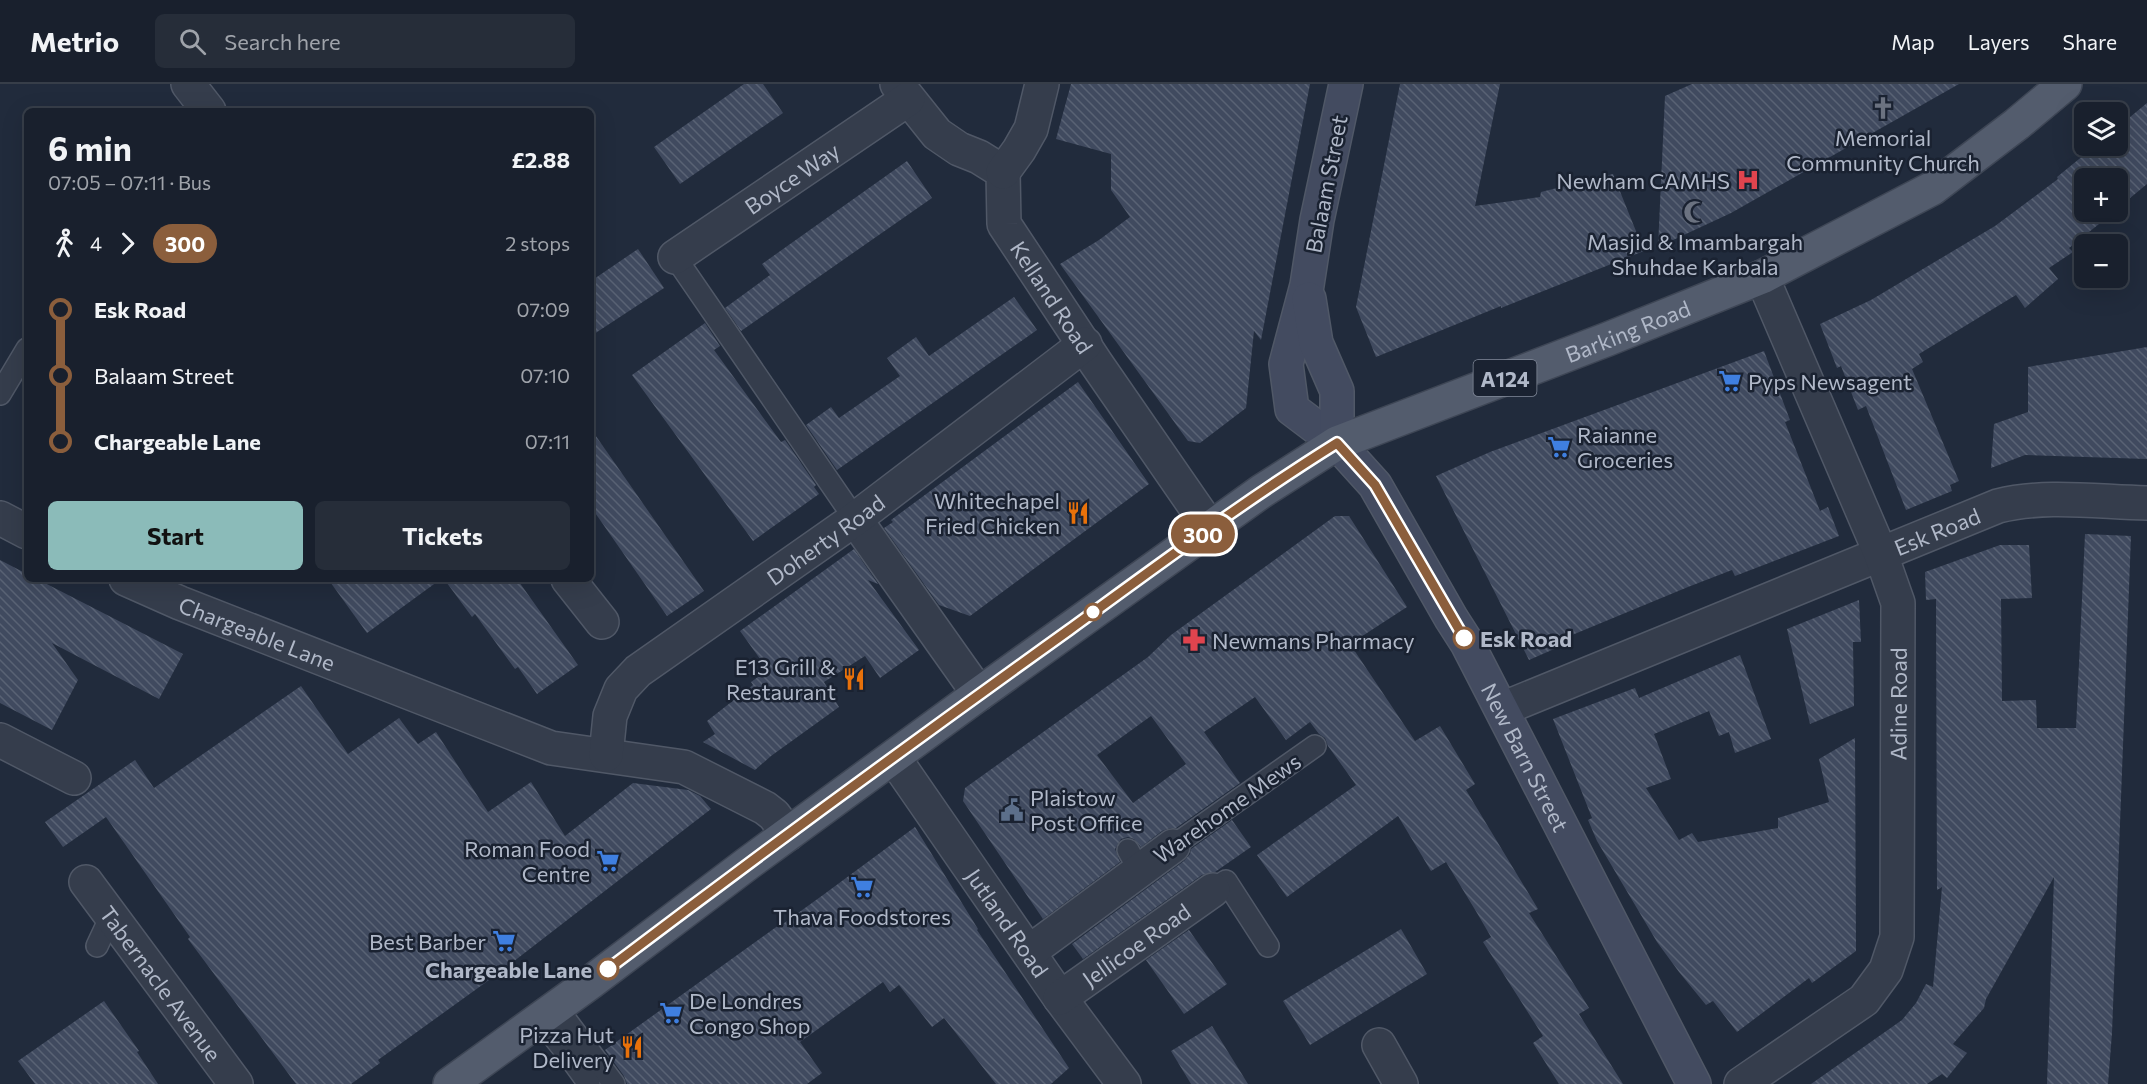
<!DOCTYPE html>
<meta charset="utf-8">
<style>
body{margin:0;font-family:Commissioner,sans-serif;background:#262d39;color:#f1f3f6;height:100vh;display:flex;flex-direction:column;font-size:22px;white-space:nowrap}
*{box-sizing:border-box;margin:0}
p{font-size:20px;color:#9fa3aa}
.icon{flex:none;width:33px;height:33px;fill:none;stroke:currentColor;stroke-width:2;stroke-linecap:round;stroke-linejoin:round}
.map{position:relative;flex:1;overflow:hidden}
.sheet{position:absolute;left:24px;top:24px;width:570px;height:474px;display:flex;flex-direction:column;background:#19202d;border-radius:9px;box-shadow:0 6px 24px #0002,0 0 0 2px #373e49}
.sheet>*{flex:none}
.badge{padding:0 12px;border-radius:20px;font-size:21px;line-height:39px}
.fabs{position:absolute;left:2074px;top:18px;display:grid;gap:12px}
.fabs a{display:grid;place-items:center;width:54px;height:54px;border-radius:9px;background:#19202d;box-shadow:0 6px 24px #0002,0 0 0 2px #373e49;font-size:30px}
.map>.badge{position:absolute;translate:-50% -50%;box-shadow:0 0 0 3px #fff}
.legs{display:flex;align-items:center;gap:9px;height:66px;padding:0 24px;font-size:20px}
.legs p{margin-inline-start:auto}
.headline{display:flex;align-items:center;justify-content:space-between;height:102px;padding:0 24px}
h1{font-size:33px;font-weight:700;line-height:45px}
.primary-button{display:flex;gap:12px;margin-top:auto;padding:12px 24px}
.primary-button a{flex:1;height:69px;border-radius:9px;background:#8bbbb9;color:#111;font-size:24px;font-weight:700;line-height:69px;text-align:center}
.primary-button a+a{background:#262d39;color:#f1f3f6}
ul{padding:0 24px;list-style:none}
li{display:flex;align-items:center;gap:21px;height:66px;font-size:22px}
li i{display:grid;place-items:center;width:9px;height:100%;margin:0 8px;background:currentColor}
li i::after{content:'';width:15px;height:15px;margin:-8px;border:4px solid;border-radius:50%;background:#19202d}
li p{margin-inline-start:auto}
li:first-child i{background:linear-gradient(#0000 50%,currentColor 0)}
li:last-child i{background:linear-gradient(currentColor 50%,#0000 0)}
header{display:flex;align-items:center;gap:36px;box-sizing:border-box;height:84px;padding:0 30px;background:#19202d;border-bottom:2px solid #373e49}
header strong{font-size:28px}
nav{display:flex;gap:33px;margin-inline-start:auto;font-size:21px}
.search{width:420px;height:54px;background:#262d39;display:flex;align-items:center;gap:15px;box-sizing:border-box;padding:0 21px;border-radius:9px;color:#9fa3aa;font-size:22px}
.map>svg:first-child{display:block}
.building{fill:url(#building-back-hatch);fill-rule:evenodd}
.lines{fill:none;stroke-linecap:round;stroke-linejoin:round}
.lane-casing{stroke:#505867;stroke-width:24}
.street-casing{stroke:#505867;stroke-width:36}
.secondary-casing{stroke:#505867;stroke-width:36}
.primary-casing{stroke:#3e4655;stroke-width:36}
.lane{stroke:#353d4c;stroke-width:21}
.street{stroke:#353d4c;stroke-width:33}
.secondary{stroke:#434b60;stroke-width:33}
.primary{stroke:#535c6d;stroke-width:33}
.line-1-casing{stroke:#fff;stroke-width:14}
.line-1{stroke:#8b5e3c;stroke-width:9}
.stop-1-dot{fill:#fff;stroke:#8b5e3c;stroke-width:3}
.labels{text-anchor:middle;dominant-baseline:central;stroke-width:5;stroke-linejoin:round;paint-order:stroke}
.shield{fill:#1a2231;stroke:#838b9b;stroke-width:1.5}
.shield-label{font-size:21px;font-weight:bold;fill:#b0b8c8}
.poi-label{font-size:22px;fill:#b0b8c8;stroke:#1a2231;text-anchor:end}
.street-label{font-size:22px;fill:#b0b8c8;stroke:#1a2231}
.stop-label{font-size:22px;font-weight:bold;fill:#b0b8c8;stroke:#1a2231;text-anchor:start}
</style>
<header>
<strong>Metrio</strong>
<div class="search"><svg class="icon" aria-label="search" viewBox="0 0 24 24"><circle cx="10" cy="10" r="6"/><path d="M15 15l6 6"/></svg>Search here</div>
<nav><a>Map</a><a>Layers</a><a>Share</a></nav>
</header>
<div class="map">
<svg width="2147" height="1000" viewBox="0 0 2147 1000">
<defs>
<pattern id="building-back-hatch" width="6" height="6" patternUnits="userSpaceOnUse" patternTransform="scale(1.5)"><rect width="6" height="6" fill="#404a5f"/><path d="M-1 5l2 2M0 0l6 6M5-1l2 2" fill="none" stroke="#596274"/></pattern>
</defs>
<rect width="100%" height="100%" fill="#212b3c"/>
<g class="building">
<path d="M 744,0 L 763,0 L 783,29 L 680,100 L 654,63 Z"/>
<path d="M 1071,0 L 1310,0 L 1261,256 L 1254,247 L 1246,324 L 1200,359 L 1188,357 L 1060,180 L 1099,156 L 1130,133 L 1111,106 L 1111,70 L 1056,55 Z"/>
<path d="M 1400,0 L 1500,0 L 1475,122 L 1540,113 L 1541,108 L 1613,90 L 1644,167 L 1501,224 L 1501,222 L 1376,273 L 1356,223 Z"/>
<path d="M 1692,0 L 1959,0 L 1731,129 L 1658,163 L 1665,12 Z"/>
<path d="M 2147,19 L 2147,100 L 2118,124 L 2118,94 L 2085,94 L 2085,128 L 2114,128 L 2069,164 L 2073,168 L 2049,184 L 2058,195 L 2025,224 L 2016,211 L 1919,270 L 1923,278 L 1912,285 L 1959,397 L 1950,401 L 1952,407 L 1906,426 L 1866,322 L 1858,326 L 1841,282 L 1837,284 L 1820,240 L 1871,216 L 1995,142 L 2058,95 L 2057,93 L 2095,62 L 2118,62 L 2118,43 Z"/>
<path d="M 907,77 L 932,114 L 741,247 L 725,224 L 770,191 L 762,180 Z"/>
<path d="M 638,165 L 664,204 L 591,252 L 591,197 Z"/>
<path d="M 1014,213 L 1037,246 L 837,386 L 806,341 L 831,323 L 839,334 L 900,292 L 887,274 L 916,253 L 929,272 Z"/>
<path d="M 705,239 L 720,262 L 714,266 L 781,358 L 785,356 L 816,401 L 814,403 L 819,410 L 753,457 L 632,291 Z"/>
<path d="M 2147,263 L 2147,375 L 2025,371 L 1991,384 L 1994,340 L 2028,328 L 2028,283 Z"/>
<path d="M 1764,267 L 1790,336 L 1785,338 L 1820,427 L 1828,423 L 1839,452 L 1735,492 L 1732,486 L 1688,503 L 1560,556 L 1561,562 L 1529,576 L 1436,392 L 1490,368 Z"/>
<path d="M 1078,298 L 1149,400 L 970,532 L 939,521 L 884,444 L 893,438 L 891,436 Z"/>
<path d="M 591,345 L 704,507 L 667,532 L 591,423 Z"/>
<path d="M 1335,432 L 1349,432 L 1407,523 L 1350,560 L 1415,657 L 1440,642 L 1475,700 L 1466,706 L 1538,825 L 1529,829 L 1589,924 L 1579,930 L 1623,1000 L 1559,1000 L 1533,959 L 1543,952 L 1483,858 L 1491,853 L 1477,829 L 1446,778 L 1431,787 L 1398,732 L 1287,813 L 1257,771 L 1356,701 L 1328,662 L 1325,654 L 1319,650 L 1310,638 L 1286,656 L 1255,613 L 1204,648 L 1240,699 L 1176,744 L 1170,744 L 1162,747 L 1141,763 L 1134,755 L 1128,753 L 1121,755 L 1115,765 L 1120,778 L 1043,835 L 963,717 L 965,704 L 1148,573 L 1171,551 ZM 1151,632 L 1186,680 L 1133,719 L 1097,671 Z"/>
<path d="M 2085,450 L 2131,452 L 2112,949 L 2108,1000 L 2047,1000 L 2054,793 L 1986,915 L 1984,924 L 1953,960 L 1967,969 L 1947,994 L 1942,990 L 1927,1000 L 1811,1000 L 1902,936 L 1916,919 L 1926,900 L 1933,903 L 1942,803 L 1937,806 L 1936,515 L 1926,516 L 1925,488 L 2000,461 L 2029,461 L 2032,514 L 2001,515 L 2002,617 L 2036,616 L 2037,644 L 2076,644 Z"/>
<path d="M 854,465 L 878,500 L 868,496 L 919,566 L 880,594 L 865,572 L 824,598 L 839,623 L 771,672 L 755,686 L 703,658 L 715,650 L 707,637 L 753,601 L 751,598 L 768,586 L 740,547 Z"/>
<path d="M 0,476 L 27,490 L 27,495 L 37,495 L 183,570 L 159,615 L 52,559 L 78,596 L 52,646 L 0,619 Z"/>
<path d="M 328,495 L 441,495 L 367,549 Z"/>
<path d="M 444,495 L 517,495 L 578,581 L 537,610 L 518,583 L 515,585 L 475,530 L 472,533 Z"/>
<path d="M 1859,516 L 1861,558 L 1853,558 L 1854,622 L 1810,640 L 1787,545 Z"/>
<path d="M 1740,571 L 1771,655 L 1735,669 L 1729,648 L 1719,652 L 1709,627 L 1654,650 L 1671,695 L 1646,704 L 1679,756 L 1692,749 L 1698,758 L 1778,744 L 1778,734 L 1829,718 L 1819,675 L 1855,654 L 1856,867 L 1812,899 L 1809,894 L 1737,948 L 1713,917 L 1706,921 L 1679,888 L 1657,858 L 1597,757 L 1588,736 L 1592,734 L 1553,635 L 1635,604 L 1639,614 Z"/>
<path d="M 301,602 L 348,670 L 399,634 L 418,660 L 436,648 L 488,728 L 531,698 L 565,752 L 633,699 L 688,706 L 700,712 L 711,725 L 496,891 L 378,976 L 380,979 L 351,1000 L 296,1000 L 188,855 L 190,853 L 106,733 L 63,763 L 45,738 L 135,676 L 154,704 Z"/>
<path d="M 1232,736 L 1251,763 L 1215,788 L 1202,791 L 1083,875 L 1072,860 L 1184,777 L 1190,770 L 1191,765 Z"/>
<path d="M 915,743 L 978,845 L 977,846 L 1069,984 L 1051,1000 L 996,1000 L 944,934 L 932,943 L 899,901 L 890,908 L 883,898 L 800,958 L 822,989 L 807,1000 L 627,1000 L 624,992 L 605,966 L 779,841 L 780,842 L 823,811 Z"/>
<path d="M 1401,845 L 1427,890 L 1310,961 L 1283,917 Z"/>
<path d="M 1189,846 L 1227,900 L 1184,930 L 1146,876 Z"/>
<path d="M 104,917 L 139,967 L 137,968 L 158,1000 L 35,1000 L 18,977 Z"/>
<path d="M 1212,942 L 1248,1000 L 1191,1000 L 1171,967 Z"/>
</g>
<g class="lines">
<g class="lane-casing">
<g id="lane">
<path d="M 675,173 L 855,435"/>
<path d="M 0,310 L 27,265"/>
<path d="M 1173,762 L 1315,662"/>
<path d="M 1128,766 L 1139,786"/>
<path d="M 1213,806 L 1226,797 L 1268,862"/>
<path d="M 97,862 L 111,832"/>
<path d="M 556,923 L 614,1000"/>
<path d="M 539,935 L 566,968 L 589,1000"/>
</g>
</g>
<g class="street-casing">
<g id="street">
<path d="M 188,0 L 209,27"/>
<path id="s1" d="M 897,0 L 937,50 L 959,65 L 979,73 L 1003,88 L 1004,140 L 1096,279 L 1210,444"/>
<path d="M 1003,88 L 1019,66 L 1031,45 L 1042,0"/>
<path id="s2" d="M 675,173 L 908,15"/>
<path d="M 0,434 L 27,448"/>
<path d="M 855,435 L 979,610"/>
<path id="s3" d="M 126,495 L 180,519 L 551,664 L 684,683 L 765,724 L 774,731 L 788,750"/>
<path d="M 568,495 L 602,538"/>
<path id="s4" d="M 1502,625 L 1998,422 C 2046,410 2098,418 2147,419"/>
<path d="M 0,656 L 74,694"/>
<path id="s5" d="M 606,671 L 610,632 L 621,605 L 638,587 L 855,435 L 1085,260"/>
<path id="s6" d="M 894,674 L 1060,914 L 1124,1000"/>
<path id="s7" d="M 86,798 L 236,1000"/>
<path d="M 1029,868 L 1173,762"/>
<path id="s8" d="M 1060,914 L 1213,806"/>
<path d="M 1379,961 L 1401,1000"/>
<path id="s9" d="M 1741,1000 L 1864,916 L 1886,886 L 1897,853 L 1898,519 L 1880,468 L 1762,193"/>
</g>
</g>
<g class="secondary-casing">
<g id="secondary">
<path id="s10" d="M 1346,0 L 1317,136 L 1307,201 L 1286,280 L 1292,325 L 1337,359 L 1375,401 L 1451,534 L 1467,559 L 1694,1000"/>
<path d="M 1309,215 L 1316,259 L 1337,307 L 1337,359"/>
</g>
</g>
<g class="primary-casing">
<g id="primary">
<path id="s11" d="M 450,1000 L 591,898 L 747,780 L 979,610 L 1262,407 L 1337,359 L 1608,255 L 1762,193 L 1933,104 L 2017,40 L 2065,0"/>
</g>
</g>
<use href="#lane" class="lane"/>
<use href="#street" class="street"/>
<use href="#secondary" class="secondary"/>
<use href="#primary" class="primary"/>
</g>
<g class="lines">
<g class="line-1-casing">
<path id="line-1" d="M 608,885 C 760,770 914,657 1069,546 C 1157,482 1244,417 1337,359 L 1375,401 L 1464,554"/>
</g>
<use href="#line-1" class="line-1"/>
</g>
<defs>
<g id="church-bare" transform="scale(1.8)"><path d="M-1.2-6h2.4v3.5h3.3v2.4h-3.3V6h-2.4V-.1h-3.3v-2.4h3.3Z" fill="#6b7280" stroke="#1a2231" stroke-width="2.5" paint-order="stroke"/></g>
<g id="hospital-bare" transform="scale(1.8)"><path d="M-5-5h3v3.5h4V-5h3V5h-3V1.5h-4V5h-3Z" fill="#e0444e" stroke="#1a2231" stroke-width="2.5" paint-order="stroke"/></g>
<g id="mosque-bare" transform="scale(1.8)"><path d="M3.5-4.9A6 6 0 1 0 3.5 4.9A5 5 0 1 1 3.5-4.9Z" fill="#6b7280" stroke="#1a2231" stroke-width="2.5" paint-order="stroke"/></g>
<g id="supermarket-bare" transform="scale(1.8)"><path d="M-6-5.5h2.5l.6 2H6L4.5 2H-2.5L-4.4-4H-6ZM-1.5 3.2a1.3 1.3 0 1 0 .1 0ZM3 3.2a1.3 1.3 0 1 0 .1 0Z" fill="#3f7fe0" stroke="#1a2231" stroke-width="2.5" paint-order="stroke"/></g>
<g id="restaurant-bare" transform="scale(1.8)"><path d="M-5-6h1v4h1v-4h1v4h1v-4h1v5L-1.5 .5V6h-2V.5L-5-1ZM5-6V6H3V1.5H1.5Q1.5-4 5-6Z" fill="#e8710a" stroke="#1a2231" stroke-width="2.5" paint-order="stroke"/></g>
<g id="pharmacy-bare" transform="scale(1.8)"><path d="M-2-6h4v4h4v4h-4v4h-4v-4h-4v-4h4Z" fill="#e0444e" stroke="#1a2231" stroke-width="2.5" paint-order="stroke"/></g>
<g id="civic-bare" transform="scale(1.8)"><path d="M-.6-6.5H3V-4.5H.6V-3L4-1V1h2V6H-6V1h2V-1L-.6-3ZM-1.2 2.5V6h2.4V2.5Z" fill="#5c6f8a" stroke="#1a2231" stroke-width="2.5" paint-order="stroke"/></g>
</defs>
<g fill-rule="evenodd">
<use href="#church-bare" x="1883" y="24"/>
<use href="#hospital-bare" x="1748" y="96"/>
<use href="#mosque-bare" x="1695" y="128"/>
<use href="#supermarket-bare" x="1730" y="297"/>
<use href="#supermarket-bare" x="1559" y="363"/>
<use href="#restaurant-bare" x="1078" y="429"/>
<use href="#pharmacy-bare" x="1194" y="556"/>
<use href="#restaurant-bare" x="854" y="595"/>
<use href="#civic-bare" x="1012" y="726"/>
<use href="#supermarket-bare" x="608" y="777"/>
<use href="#supermarket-bare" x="862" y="803"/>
<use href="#supermarket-bare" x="504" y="857"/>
<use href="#supermarket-bare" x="671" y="929"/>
<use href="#restaurant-bare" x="632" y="963"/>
</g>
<g class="stop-1-dot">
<circle cx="1093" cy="528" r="8"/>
<circle cx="1464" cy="554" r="10"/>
<circle cx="608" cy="885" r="10"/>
</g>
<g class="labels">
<rect class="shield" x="1473.5" y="276" width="63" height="36" rx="4.5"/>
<g class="shield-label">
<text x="1505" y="294">A124</text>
</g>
<g class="poi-label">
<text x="1883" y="53" text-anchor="middle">Memorial<tspan x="1883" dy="25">Community Church</tspan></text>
<text x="1730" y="96">Newham CAMHS</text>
<text x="1695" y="157" text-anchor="middle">Masjid &amp; Imambargah<tspan x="1695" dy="25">Shuhdae Karbala</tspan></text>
<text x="1748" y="297" text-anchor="start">Pyps Newsagent</text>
<text x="1577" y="350" text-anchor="start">Raianne<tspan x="1577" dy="25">Groceries</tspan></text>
<text x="1060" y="416">Whitechapel<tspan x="1060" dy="25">Fried Chicken</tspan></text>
<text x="1212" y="556" text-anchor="start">Newmans Pharmacy</text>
<text x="836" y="582">E13 Grill &amp;<tspan x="836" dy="25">Restaurant</tspan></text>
<text x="1030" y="713" text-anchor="start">Plaistow<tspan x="1030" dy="25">Post Office</tspan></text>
<text x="590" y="764">Roman Food<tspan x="590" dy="25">Centre</tspan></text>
<text x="862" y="832" text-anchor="middle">Thava Foodstores</text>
<text x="486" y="857">Best Barber</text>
<text x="689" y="916" text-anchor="start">De Londres<tspan x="689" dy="25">Congo Shop</tspan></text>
<text x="614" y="950">Pizza Hut<tspan x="614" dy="25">Delivery</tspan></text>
</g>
<g class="street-label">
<text stroke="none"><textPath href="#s2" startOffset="141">Boyce Way</textPath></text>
<text transform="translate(1326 100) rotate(-79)">Balaam Street</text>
<text stroke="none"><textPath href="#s1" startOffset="280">Kelland Road</textPath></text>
<text stroke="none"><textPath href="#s11" startOffset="1406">Barking Road</textPath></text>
<text stroke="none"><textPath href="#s4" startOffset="470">Esk Road</textPath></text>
<text stroke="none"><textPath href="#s5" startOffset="322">Doherty Road</textPath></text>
<text stroke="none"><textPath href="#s3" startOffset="142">Chargeable Lane</textPath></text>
<text stroke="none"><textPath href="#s9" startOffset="454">Adine Road</textPath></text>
<text stroke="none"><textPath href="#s10" startOffset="756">New Barn Street</textPath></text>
<text transform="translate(1227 724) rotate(-35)">Warehome Mews</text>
<text stroke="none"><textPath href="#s6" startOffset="200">Jutland Road</textPath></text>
<text stroke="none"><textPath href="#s8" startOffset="93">Jellicoe Road</textPath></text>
<text stroke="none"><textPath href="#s7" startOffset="126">Tabernacle Avenue</textPath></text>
</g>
<g class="stop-label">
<text x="1480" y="554">Esk Road</text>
<text x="592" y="885" text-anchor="end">Chargeable Lane</text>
</g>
</g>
</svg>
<div class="fabs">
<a><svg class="icon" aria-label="layers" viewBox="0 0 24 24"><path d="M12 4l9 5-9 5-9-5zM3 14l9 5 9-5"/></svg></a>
<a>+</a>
<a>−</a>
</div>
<b class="badge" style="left:1203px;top:450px;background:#8b5e3c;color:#fff">300</b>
<section class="sheet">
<div class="headline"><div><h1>6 min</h1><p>07:05 – 07:11 · Bus</p></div><b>£2.88</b></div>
<div class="legs"><svg class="icon" aria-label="walk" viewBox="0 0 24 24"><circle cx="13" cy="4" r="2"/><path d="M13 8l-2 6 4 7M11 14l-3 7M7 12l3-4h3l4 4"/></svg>4<svg class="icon" aria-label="forward" viewBox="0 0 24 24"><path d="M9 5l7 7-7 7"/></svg><b class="badge" style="background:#8b5e3c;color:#fff">300</b><p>2 stops</p></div>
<ul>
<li><i style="color:#8b5e3c"></i><b>Esk Road</b><p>07:09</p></li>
<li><i style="color:#8b5e3c"></i><span>Balaam Street</span><p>07:10</p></li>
<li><i style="color:#8b5e3c"></i><b>Chargeable Lane</b><p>07:11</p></li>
</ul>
<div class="primary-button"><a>Start</a><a>Tickets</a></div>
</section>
</div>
